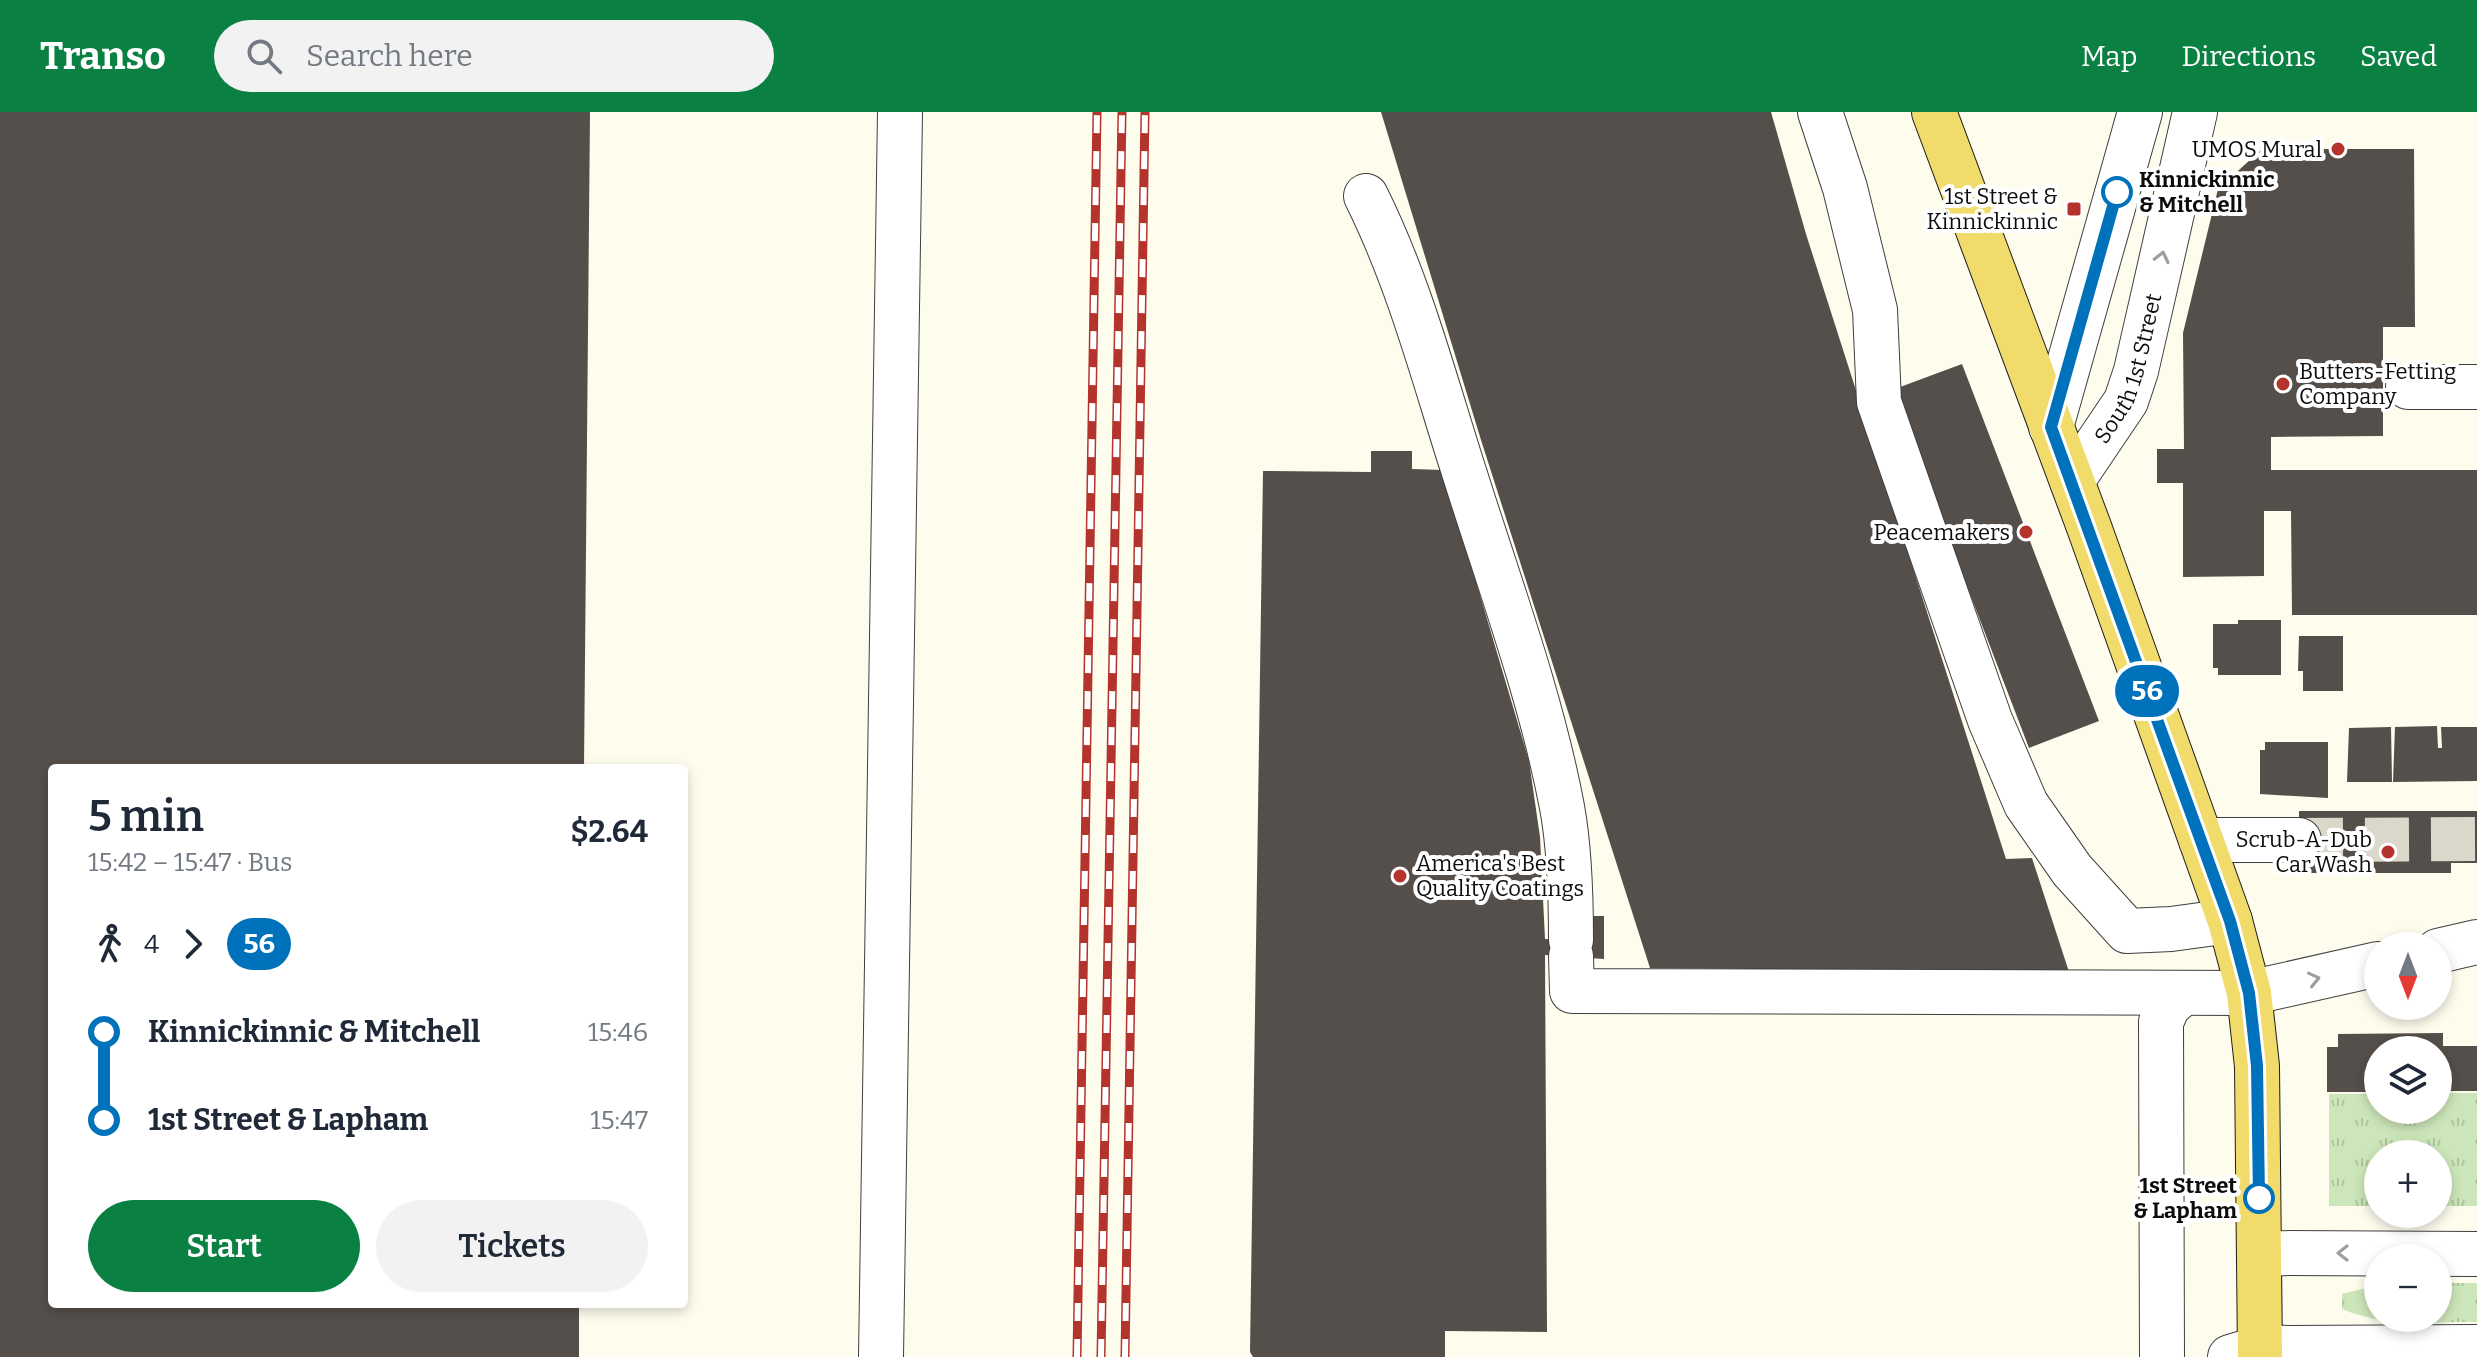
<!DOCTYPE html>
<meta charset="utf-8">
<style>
body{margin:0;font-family:Bitter,serif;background:#f2f2f3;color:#1f2937;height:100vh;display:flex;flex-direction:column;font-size:30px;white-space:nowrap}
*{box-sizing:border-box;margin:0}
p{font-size:26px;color:#747a83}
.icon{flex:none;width:44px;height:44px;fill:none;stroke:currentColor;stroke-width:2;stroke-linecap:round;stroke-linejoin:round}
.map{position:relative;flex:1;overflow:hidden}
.details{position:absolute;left:48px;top:652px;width:640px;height:544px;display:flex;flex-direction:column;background:#fff;border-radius:8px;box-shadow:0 4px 12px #0003}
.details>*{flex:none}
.badge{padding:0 16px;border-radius:26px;font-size:28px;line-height:52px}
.needle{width:52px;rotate:180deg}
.fabs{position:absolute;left:2364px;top:820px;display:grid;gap:16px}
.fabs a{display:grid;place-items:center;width:88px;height:88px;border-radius:50%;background:#fff;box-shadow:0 4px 12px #0003;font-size:40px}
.map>.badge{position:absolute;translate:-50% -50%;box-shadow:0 0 0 4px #fff}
.legs{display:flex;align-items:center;gap:12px;height:88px;padding:0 40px;font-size:26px}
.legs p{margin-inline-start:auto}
.headline{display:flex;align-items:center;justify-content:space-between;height:136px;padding:0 40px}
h1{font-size:44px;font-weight:600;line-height:60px}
.action{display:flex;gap:16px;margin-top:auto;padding:16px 40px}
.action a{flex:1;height:92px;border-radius:48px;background:#0b8043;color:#fff;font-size:32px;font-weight:600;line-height:92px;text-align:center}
.action a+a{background:#f2f2f3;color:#1f2937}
ul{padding:0 40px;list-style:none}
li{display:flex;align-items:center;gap:28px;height:88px;font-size:30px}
li i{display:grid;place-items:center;width:12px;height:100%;margin:0 10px;background:currentColor}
li i::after{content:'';width:20px;height:20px;margin:-10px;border:6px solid;border-radius:50%;background:#fff}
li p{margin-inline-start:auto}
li:first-child i{background:linear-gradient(#0000 50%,currentColor 0)}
li:last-child i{background:linear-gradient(currentColor 50%,#0000 0)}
header{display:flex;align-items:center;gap:48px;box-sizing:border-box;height:112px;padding:0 40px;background:#0b8043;color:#fff}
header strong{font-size:38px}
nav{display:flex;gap:44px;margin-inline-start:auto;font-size:28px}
.search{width:560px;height:72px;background:#f2f2f3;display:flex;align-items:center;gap:20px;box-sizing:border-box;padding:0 28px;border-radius:44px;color:#747a83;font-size:30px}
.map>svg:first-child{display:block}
.grass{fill:url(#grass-tufts)}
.building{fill:#544f4a}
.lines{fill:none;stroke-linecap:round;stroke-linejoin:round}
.minor-tunnel{stroke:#dad8cb;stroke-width:44;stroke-dasharray:44 22;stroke-linecap:butt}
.minor-casing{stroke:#3f3f3f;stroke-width:46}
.major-casing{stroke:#1d1d1d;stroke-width:46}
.minor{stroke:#fff;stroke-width:44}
.major{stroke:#f0db6b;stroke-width:44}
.rail-casing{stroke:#b4332d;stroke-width:9}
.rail{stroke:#fff;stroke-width:6;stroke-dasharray:18;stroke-linecap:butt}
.oneway{stroke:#9e9e9e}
.line-1-casing{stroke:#fff;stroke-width:18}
.line-1{stroke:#0072bc;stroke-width:12}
.poi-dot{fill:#b4332d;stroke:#fff;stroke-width:3}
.stop-1-dot{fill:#fff;stroke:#0072bc;stroke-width:4}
.labels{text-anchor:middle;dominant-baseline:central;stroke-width:8;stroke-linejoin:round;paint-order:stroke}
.poi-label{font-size:22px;fill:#0c0c0c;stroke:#fff;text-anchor:end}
.stop-label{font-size:22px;font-weight:bold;fill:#0c0c0c;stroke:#fff;text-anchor:start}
.street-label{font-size:22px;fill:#0c0c0c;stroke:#fff}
</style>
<header>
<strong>Transo</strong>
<div class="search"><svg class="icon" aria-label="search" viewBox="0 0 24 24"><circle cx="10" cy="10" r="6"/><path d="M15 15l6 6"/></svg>Search here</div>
<nav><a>Map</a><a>Directions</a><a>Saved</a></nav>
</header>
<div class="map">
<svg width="2477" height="1245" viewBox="0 0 2477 1245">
<defs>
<pattern id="grass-tufts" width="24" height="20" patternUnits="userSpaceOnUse" patternTransform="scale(2)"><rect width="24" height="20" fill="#cce6b9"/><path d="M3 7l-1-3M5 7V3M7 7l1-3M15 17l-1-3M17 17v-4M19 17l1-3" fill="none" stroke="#aec49e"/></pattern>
</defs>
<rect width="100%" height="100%" fill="#fefced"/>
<g class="grass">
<path d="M 2438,981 L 2477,981 L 2477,1094 L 2438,1094 L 2438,1042 L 2378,1042 L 2378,1094 L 2329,1094 L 2329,982 L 2378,982 L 2378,998 L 2438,998 Z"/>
<path d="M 2438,1171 L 2477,1171 L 2477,1210 C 2431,1210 2385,1215 2342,1197 L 2342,1182 L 2378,1173 L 2378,1206 L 2438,1206 Z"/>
</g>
<g class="building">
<path d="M 0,0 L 590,0 L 584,656 L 52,656 L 52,1192 L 579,1192 L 579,1245 L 0,1245 Z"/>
<path d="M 1381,0 L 1771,0 L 1806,122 L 2006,747 L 2032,746 L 2069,860 L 1650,856 L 1481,328 Z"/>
<path d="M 2262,37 L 2414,37 L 2415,215 L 2383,215 L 2383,324 L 2271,325 L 2271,358 L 2477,358 L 2477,503 L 2292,503 L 2291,399 L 2264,399 L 2264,464 L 2183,465 L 2183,371 L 2157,371 L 2157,337 L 2184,337 L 2183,221 L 2218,77 Z"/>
<path d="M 1962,252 L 2099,609 L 2029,636 L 1892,278 Z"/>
<path d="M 1371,339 L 1412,339 L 1412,357 L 1443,358 L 1529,649 L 1540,725 L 1545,827 L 1578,828 L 1578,804 L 1604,804 L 1604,847 L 1545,843 L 1547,1220 L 1445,1219 L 1445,1245 L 1253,1245 L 1250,1240 L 1263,359 L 1371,360 Z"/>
<path d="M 2238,508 L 2281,508 L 2281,563 L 2218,563 L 2218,556 L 2213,556 L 2213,512 L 2238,512 Z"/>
<path d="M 2299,524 L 2343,524 L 2343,579 L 2303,579 L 2303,559 L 2298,559 Z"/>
<path d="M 2437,614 L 2438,636 L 2442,636 L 2441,615 L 2477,615 L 2477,669 L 2393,670 L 2395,615 Z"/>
<path d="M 2391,615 L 2392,670 L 2347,670 L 2349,616 Z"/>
<path d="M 2265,630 L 2328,630 L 2328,686 L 2260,682 L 2260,638 L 2265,638 Z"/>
<path d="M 2299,699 L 2477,699 L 2477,751 L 2451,751 L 2451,761 L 2299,761 Z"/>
<path d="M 2443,921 L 2443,934 L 2477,934 L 2477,979 L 2438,979 L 2438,938 L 2378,938 L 2378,980 L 2327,980 L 2327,935 L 2338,935 L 2338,922 Z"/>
</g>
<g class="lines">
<path class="minor-tunnel" d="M 2299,728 L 2477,727"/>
<g class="minor-casing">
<g id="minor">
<path d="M 1820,0 L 1845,76 L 1875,198 L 1879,290 L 1990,608 L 2026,692 L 2072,758 L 2127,819 L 2171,817 L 2230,809"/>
<path d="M 1366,84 C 1410,172 1435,270 1465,363 C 1499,471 1541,584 1562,695 C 1570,738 1571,784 1571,828"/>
<path d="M 2408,275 L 2477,275"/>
<path d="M 2051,315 L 2140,0"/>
<path id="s1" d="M 2072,369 L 2126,289 L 2136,259 L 2195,0"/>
<path d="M 2201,728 L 2299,728"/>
<path d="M 2438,839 L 2477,830"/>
<path d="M 1571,844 L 1572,879 L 2249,881 L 2378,852"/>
<path d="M 2259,1141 L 2477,1142"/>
<path d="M 881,1245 L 900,0"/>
<path d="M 2162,1245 L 2161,910 L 2168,894 L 2183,881"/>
<path d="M 2230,1245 L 2260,1236 L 2477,1235"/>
</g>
</g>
<g class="major-casing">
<path id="major" d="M 1934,0 L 2089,415 L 2230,809 L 2249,881 L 2257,954 L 2260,1245"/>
</g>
<use href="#minor" class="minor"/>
<use href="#major" class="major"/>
<g class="rail-casing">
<g id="rail">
<path d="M 1077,1245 L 1097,0"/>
<path d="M 1101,1245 L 1122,0"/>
<path d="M 1125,1245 L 1145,0"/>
</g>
</g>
<use href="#rail" class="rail"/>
</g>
<defs><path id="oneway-chevron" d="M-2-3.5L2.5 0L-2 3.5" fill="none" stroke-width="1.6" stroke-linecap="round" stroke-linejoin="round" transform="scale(2)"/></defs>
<g class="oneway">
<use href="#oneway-chevron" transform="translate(2162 145) rotate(-77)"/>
<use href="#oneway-chevron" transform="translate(2314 867) rotate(-13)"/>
<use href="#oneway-chevron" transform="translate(2343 1141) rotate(-180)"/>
</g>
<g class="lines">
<g class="line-1-casing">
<path id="line-1" d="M 2117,80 L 2051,315 L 2230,809 L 2249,881 L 2257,954 L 2259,1086"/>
</g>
<use href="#line-1" class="line-1"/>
</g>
<g class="poi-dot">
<circle cx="2338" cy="37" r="8"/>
<rect x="2066" y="89" width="16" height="16" rx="4"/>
<circle cx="2283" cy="272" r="8"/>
<circle cx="2026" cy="420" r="8"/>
<circle cx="2388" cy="740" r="8"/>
<circle cx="1400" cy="764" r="8"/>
</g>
<g class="stop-1-dot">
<circle cx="2117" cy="80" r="14"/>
<circle cx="2259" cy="1086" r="14"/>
</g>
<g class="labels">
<g class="poi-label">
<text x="2322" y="37">UMOS Mural</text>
<text x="2058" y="84">1st Street &amp;<tspan x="2058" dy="25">Kinnickinnic</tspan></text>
<text x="2299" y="259" text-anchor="start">Butters-Fetting<tspan x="2299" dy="25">Company</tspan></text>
<text x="2010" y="420">Peacemakers</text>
<text x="2372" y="727">Scrub-A-Dub<tspan x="2372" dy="25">Car Wash</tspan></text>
<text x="1416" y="751" text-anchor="start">America's Best<tspan x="1416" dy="25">Quality Coatings</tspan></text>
</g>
<g class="stop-label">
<text x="2139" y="67">Kinnickinnic<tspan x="2139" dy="25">&amp; Mitchell</tspan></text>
<text x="2237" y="1073" text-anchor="end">1st Street<tspan x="2237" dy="25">&amp; Lapham</tspan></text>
</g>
<g class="street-label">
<text stroke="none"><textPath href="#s1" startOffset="128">South 1st Street</textPath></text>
</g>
</g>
</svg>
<div class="fabs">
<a><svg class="needle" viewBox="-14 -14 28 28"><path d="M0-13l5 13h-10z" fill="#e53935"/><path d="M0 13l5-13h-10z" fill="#747a83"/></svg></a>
<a><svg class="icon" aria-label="layers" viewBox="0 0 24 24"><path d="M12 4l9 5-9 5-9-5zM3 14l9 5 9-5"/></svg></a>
<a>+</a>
<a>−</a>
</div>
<b class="badge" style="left:2147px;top:579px;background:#0072bc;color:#fff">56</b>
<section class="details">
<div class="headline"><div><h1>5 min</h1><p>15:42 – 15:47 · Bus</p></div><b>$2.64</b></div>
<div class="legs"><svg class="icon" aria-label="walk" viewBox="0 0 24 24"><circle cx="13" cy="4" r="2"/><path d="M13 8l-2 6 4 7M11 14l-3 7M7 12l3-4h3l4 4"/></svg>4<svg class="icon" aria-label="forward" viewBox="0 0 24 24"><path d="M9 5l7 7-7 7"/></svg><b class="badge" style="background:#0072bc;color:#fff">56</b></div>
<ul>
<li><i style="color:#0072bc"></i><b>Kinnickinnic &amp; Mitchell</b><p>15:46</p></li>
<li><i style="color:#0072bc"></i><b>1st Street &amp; Lapham</b><p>15:47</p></li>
</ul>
<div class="action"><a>Start</a><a>Tickets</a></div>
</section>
</div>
